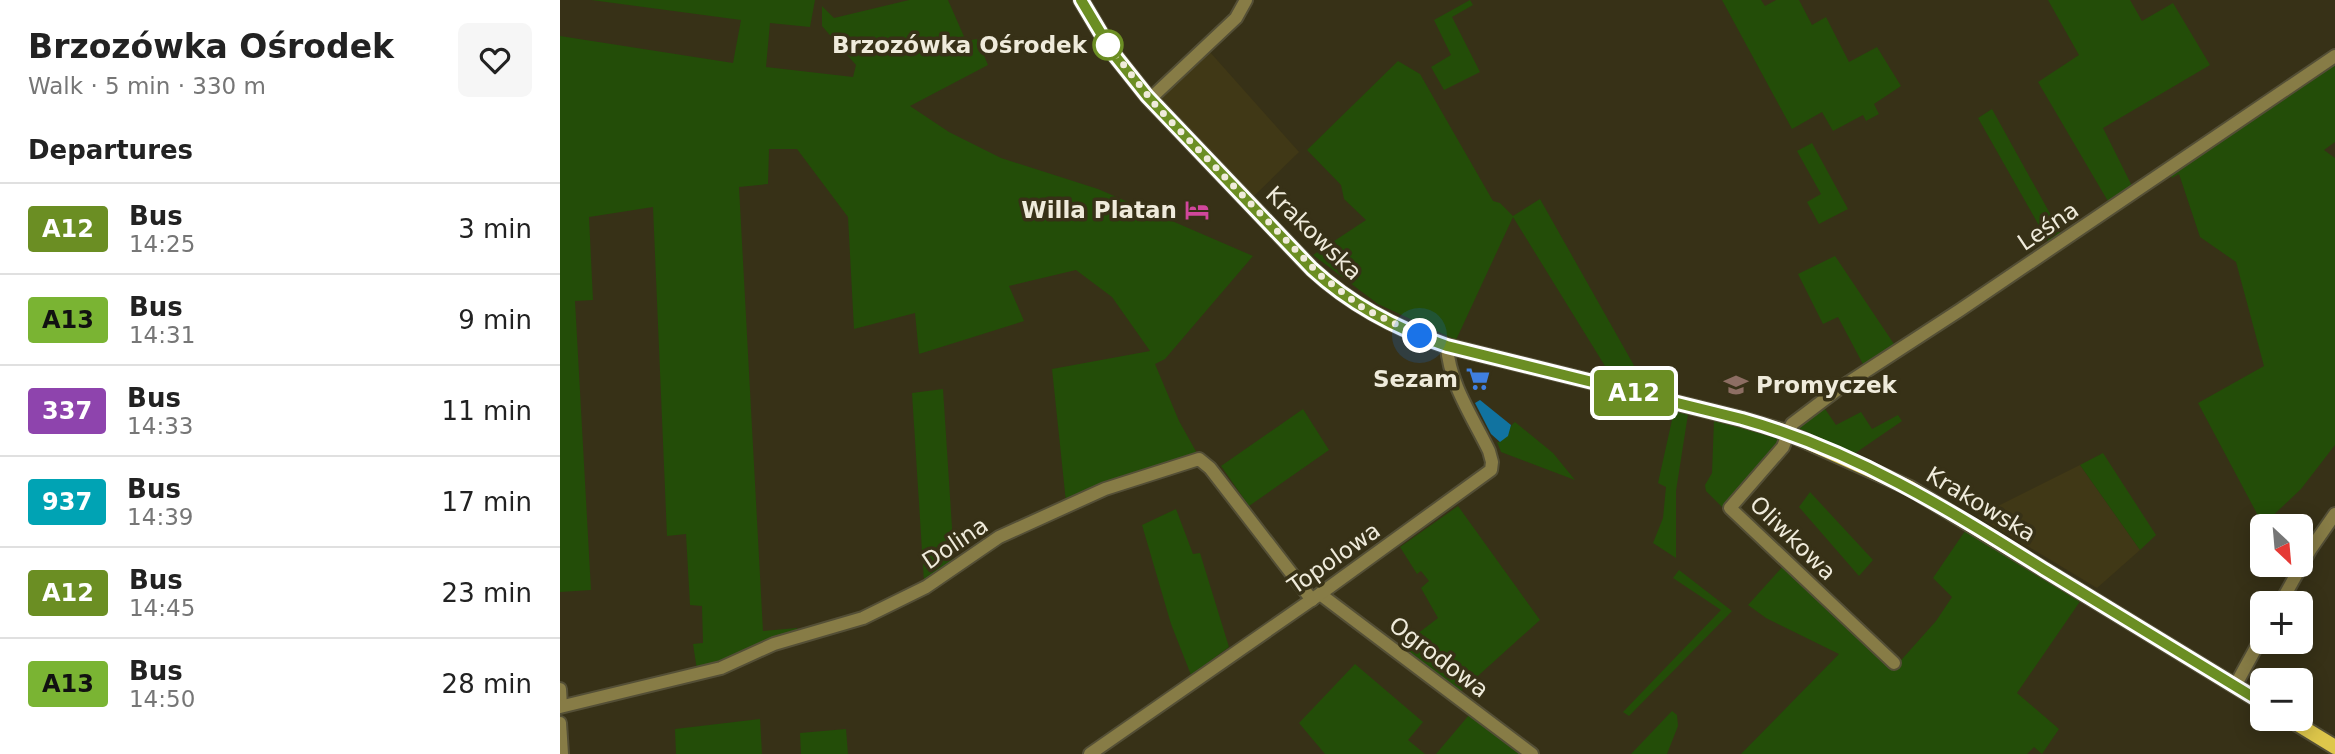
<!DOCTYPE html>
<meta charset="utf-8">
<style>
body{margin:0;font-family:"DejaVu Sans",sans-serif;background:#f6f6f6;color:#222;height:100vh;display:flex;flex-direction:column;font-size:26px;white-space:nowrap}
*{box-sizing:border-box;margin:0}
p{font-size:23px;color:#767676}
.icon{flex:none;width:38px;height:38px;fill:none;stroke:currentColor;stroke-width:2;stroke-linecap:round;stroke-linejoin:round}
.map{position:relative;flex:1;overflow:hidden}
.details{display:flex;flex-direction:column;background:#fff;width:560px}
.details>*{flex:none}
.badge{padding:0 14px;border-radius:5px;font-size:24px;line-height:46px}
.needle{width:46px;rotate:154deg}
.controls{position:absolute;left:1690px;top:514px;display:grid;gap:14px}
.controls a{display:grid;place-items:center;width:63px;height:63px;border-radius:10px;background:#fff;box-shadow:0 4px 18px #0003;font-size:35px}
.you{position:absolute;width:35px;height:35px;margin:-18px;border:5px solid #fff;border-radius:50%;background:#1a73e8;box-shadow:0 0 0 10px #1a73e833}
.map>.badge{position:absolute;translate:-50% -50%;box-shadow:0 0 0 4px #fff}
h2{padding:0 28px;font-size:26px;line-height:63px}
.round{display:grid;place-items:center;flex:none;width:74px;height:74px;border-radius:10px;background:#f6f6f6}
.headline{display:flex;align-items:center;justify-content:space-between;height:119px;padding:0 28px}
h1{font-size:33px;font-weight:600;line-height:52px}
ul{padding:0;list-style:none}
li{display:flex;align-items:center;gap:21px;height:91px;padding:0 28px;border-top:2px solid #e0e0e0}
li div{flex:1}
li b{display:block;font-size:26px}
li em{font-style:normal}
li .badge{min-width:77px;font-weight:700;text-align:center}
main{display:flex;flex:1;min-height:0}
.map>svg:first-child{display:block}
.built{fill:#403816}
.green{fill:#234d08}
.water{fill:#1173a0}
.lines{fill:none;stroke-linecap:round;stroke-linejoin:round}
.minor-casing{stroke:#544f36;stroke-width:16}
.major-casing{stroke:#544f36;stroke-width:18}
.minor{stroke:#877c46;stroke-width:12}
.major{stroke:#dec74b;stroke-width:14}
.line-casing{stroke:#fff;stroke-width:16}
.line{stroke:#6b8e23;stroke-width:10}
.walk{stroke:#efebdb;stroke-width:7;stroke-dasharray:0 12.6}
.stop-dot{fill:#fff;stroke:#6b8e23;stroke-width:3.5}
.labels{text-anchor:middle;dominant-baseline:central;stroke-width:7;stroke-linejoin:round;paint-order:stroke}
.stop-label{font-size:23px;font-weight:bold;fill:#efebdb;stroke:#373117;text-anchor:end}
.poi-label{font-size:23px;font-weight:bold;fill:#efebdb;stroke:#373117;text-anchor:end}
.street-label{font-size:23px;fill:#efebdb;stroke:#373117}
</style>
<main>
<section class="details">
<div class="headline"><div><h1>Brzozówka Ośrodek</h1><p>Walk · 5 min · 330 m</p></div><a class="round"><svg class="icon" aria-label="heart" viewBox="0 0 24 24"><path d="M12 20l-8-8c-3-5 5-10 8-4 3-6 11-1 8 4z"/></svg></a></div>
<h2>Departures</h2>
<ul>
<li><span class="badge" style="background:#6b8e23;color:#fff">A12</span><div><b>Bus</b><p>14:25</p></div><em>3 min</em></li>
<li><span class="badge" style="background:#7ab433;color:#111">A13</span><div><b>Bus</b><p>14:31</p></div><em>9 min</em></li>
<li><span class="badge" style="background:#8e44ad;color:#fff">337</span><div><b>Bus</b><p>14:33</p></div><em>11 min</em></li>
<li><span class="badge" style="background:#00a3b4;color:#fff">937</span><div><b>Bus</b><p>14:39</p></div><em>17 min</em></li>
<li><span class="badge" style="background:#6b8e23;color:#fff">A12</span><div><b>Bus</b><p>14:45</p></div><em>23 min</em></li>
<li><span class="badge" style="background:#7ab433;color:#111">A13</span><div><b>Bus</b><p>14:50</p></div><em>28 min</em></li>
</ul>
</section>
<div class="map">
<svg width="1775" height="754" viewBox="0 0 1775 754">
<rect width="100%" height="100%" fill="#373117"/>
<g class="built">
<path d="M 649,51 L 739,152 L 694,196 L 601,99 Z"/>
<path d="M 1520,465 L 1580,550 L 1537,588 L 1418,516 Z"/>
</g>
<g class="green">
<path d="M 31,0 L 255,0 L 250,27 L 210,23 L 206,67 L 293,77 L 296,65 L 262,26 L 262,6 L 274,18 L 349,0 L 388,0 L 406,41 L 417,39 L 428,65 L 350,106 L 389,132 L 441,158 L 538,189 L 693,256 L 605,359 L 595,364 L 619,421 L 638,455 L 506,502 L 492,369 L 590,351 L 552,297 L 516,270 L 449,286 L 464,321 L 359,354 L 355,313 L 294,329 L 288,217 L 237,149 L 209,149 L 208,184 L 179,187 L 203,631 L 237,628 L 238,633 L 202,644 L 137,670 L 133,644 L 143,643 L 142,606 L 130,605 L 126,534 L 107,536 L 93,207 L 29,217 L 33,300 L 15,301 L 31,590 L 0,592 L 0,36 L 173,63 L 181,20 Z"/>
<path d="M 910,0 L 913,5 L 892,17 L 920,72 L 884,90 L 871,67 L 891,55 L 874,20 Z"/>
<path d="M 1162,0 L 1201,0 L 1205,6 L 1216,0 L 1239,0 L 1252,25 L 1266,17 L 1289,62 L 1317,47 L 1341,86 L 1314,104 L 1319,114 L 1306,121 L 1303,115 L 1273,131 L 1262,112 L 1232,129 Z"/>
<path d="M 1488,0 L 1570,0 L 1582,21 L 1613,3 L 1650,65 L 1543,128 L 1573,188 L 1549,203 L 1478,82 L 1519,55 Z"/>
<path d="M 1775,59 L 1775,142 L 1764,150 L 1775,158 L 1775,445 L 1741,489 L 1703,525 L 1638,403 L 1704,366 L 1676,262 L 1640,237 L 1619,174 L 1612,178 L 1609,172 Z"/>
<path d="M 838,61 L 860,74 L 933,201 L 940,203 L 953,216 L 980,199 L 1076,369 L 1071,383 L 1053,379 L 953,217 L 896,340 L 818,304 L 753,255 L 806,220 L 784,199 L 781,185 L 747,150 Z"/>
<path d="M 1432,109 L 1503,237 L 1490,245 L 1418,118 Z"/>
<path d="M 1252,143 L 1288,209 L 1259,224 L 1247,202 L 1261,194 L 1237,151 Z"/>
<path d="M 1275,256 L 1336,347 L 1305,368 L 1278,317 L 1263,324 L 1238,274 Z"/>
<path d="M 383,389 L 394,558 L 364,582 L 352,393 Z"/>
<path d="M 1263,406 L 1276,425 L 1301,412 L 1312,429 L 1338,415 L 1342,421 L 1294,454 L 1234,427 Z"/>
<path d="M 743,409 L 769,450 L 689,506 L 661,466 Z"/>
<path d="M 1114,411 L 1128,414 L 1116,491 L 1116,558 L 1093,543 L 1103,518 L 1106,487 L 1098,483 Z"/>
<path d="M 1154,420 L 1218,437 L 1221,443 L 1166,511 L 1146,491 L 1145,485 L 1152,473 Z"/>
<path d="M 955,422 L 993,453 L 1015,480 L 941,452 L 937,442 L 940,442 C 948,435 948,427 955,422 Z"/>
<path d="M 1543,453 L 1596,535 L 1580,550 L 1520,465 Z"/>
<path d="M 1250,492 L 1313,560 L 1299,576 L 1239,507 Z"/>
<path d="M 898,506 L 980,620 L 899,693 L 840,647 L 878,618 L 861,588 L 869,581 L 861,571 L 857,574 L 840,547 Z"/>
<path d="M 616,509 L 633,554 L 640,553 L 669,647 L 631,675 L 611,624 L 582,525 Z"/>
<path d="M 1405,531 L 1521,600 L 1457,693 L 1499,729 L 1482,754 L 1474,747 L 1467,754 L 1181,754 L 1279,654 L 1206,618 L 1188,605 L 1225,564 L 1335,667 L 1376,621 L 1392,597 L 1373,578 Z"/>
<path d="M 1119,570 L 1172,611 L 1069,716 L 1063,712 L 1161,610 L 1113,578 Z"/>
<path d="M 795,664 L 863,722 L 848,740 L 865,754 L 765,754 L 739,723 Z"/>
<path d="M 1112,711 L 1117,715 L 1118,726 L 1107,754 L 1071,754 Z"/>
<path d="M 909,715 L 961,754 L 876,754 Z"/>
<path d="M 200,719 L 202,754 L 116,754 L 115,729 Z"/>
<path d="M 286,729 L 288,754 L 241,754 L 240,733 Z"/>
</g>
<path class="water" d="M 920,400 L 951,425 L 948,436 L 940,442 L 931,434 L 915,403 Z"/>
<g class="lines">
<g class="minor-casing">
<g id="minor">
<path d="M 590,99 L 676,18 L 686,0"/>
<path d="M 760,594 L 972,754"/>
<path d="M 1720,604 L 1750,550 L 1775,514"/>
<path d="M 1334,663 L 1170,508 L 1223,447 L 1232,424 L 1277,390 L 1400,310 L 1775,56"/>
<path d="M 1675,686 L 1703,635"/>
<path d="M 0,689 L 1,706"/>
<path d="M 0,707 L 161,668 L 214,644 L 303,618 L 366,587 L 439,537 L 545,489 L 639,459 L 650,468 L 752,600"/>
<path d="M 0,723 L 2,754"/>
<path d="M 530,754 L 760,594 L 931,470 L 932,462 L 929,451 C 913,418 889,383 887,346"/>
</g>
</g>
<g class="major-casing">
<g id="major">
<path d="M 521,0 L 552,52 L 587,96 L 752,269 C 791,305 837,329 887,346 L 1182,419 L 1223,431 L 1350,488 L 1703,703"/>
<path d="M 1729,719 L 1775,747"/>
</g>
</g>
<use href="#minor" class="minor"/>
<use href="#major" class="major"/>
</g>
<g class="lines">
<g class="line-casing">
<path id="line" d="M 521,0 L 552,52 L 587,96 L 752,269 C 791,305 837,329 887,346 L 1182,419 C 1295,451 1386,508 1485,570 C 1558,614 1630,659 1703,703"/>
</g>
<use href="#line" class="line"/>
<path class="walk" d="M 548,45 L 597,107 L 760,275 L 803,308 L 860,336"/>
</g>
<defs>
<g id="hotel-bare" transform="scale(1.89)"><path d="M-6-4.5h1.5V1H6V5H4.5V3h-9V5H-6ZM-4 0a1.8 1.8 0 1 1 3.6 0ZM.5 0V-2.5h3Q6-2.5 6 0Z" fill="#d1479c" stroke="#373117" stroke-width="2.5" paint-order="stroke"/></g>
<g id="supermarket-bare" transform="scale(1.89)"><path d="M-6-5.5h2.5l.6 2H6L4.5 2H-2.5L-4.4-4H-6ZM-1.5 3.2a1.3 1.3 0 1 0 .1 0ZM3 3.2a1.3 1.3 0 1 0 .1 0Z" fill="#3f7fe0" stroke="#373117" stroke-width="2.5" paint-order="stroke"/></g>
<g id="school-bare" transform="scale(1.89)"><path d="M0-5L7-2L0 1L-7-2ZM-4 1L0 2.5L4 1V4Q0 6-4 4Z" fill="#8d6e63" stroke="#373117" stroke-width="2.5" paint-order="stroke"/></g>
</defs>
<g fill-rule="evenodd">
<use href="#hotel-bare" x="637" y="210"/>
<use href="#supermarket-bare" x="918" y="379"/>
<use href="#school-bare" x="1176" y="385"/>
</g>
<circle class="stop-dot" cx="548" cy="45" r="14"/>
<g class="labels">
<g class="stop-label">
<text x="527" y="45">Brzozówka Ośrodek</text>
</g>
<g class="poi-label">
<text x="617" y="210">Willa Platan</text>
<text x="898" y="379">Sezam</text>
<text x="1196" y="385" text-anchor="start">Promyczek</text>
</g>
<g class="street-label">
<text transform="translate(1488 226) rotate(-34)">Leśna</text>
<text transform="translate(754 233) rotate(44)">Krakowska</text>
<text transform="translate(1421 504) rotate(31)">Krakowska</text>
<text transform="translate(1233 538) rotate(44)">Oliwkowa</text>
<text transform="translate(395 543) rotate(-34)">Dolina</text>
<text transform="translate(774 558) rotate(-35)">Topolowa</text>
<text transform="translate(879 657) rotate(37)">Ogrodowa</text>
</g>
</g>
</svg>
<div class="controls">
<a><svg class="needle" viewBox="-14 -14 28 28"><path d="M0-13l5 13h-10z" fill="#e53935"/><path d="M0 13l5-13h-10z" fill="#767676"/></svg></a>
<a>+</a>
<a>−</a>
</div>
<div class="you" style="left:860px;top:336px"></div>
<b class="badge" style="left:1074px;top:393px;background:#6b8e23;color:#fff">A12</b>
</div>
</main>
